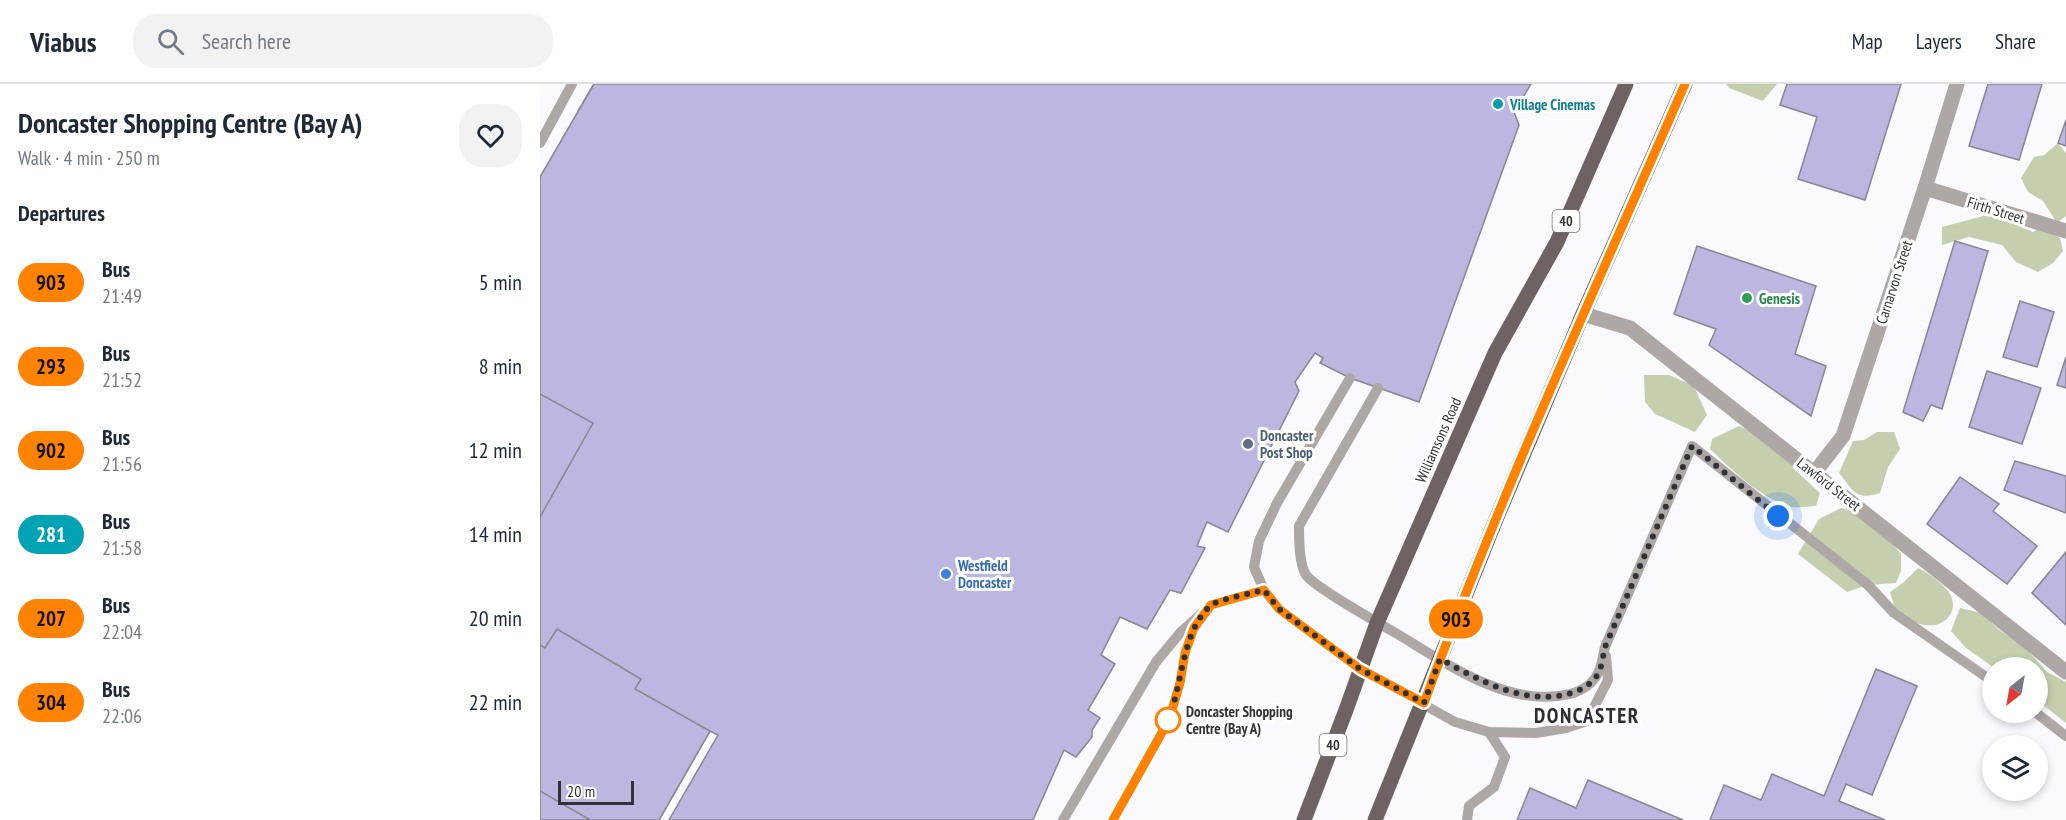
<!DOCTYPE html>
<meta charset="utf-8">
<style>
body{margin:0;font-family:"PT Sans Narrow",sans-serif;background:#f2f2f3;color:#1f2937;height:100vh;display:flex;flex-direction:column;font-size:22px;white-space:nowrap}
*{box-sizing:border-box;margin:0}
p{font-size:20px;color:#747a83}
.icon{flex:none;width:33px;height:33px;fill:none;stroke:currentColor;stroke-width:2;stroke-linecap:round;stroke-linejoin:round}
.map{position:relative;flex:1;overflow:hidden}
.side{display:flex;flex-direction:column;background:#fff;width:540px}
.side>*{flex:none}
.badge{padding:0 12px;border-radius:20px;font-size:21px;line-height:39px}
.needle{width:39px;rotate:211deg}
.controls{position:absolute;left:1442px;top:573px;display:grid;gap:12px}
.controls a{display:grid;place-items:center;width:66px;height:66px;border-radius:50%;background:#fff;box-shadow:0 3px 9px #0003;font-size:30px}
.scale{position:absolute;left:18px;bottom:15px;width:76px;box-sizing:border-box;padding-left:6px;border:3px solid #323236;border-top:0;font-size:16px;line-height:21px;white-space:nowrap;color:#323236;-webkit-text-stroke:4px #fff;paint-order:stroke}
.you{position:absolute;width:30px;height:30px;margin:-15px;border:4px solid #fff;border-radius:50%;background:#1a73e8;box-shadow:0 0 0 9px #1a73e833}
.map>.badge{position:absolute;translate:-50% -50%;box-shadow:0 0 0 3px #fff}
h2{padding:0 18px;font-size:22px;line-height:54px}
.round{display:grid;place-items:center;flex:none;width:63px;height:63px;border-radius:24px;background:#f2f2f3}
.summary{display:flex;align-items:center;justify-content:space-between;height:102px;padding:0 18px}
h1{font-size:28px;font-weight:700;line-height:45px}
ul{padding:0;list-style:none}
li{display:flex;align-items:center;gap:18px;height:84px;padding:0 18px}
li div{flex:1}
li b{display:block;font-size:22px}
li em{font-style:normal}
li .badge{min-width:66px;font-weight:700;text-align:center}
header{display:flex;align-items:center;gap:36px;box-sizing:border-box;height:84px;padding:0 30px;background:#fff;border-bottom:2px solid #e0e1e3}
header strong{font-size:28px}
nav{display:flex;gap:33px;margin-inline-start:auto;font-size:21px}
.search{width:420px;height:54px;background:#f2f2f3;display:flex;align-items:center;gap:15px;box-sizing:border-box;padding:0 21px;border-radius:24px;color:#747a83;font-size:22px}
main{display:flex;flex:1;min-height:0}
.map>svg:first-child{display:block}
.green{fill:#c5cfad}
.building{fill:#bcb7e0;stroke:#878691;stroke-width:1.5}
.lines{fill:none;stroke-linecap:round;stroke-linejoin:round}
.service{stroke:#ada7a6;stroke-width:10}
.minor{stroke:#ada7a6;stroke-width:15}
.primary{stroke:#6e6362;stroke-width:15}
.line-casing{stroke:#fff;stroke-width:14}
.line{stroke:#ff8200;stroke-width:9}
.walk{stroke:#323236;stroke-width:6;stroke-dasharray:0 10.8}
.culture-dot{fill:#0f9aa8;stroke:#fff;stroke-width:2}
.leisure-dot{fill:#2e9e5b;stroke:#fff;stroke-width:2}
.service-dot{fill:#5c6f8a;stroke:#fff;stroke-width:2}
.shop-dot{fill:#3f7fe0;stroke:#fff;stroke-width:2}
.stop-dot{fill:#fff;stroke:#ff8200;stroke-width:3}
.labels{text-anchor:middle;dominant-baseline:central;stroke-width:6;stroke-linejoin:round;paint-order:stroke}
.shield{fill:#fff;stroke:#707072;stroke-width:1.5}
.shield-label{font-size:14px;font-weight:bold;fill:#323236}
.culture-label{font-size:15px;font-weight:bold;fill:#0d838f;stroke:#fff;text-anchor:start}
.street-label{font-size:15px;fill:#323236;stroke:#fff}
.leisure-label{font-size:15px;font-weight:bold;fill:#27864d;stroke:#fff;text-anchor:start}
.service-label{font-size:15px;font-weight:bold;fill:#4e5e75;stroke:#fff;text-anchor:start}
.shop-label{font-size:15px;font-weight:bold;fill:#366cbe;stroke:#fff;text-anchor:start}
.stop-label{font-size:15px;font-weight:bold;fill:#323236;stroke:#fff;text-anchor:start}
.district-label{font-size:21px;font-weight:bold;letter-spacing:1.5px;fill:#2f2e37;stroke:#fff}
</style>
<header>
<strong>Viabus</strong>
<div class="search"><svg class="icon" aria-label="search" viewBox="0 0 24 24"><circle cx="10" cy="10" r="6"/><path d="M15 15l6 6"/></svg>Search here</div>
<nav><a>Map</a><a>Layers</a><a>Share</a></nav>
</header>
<main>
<section class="side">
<div class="summary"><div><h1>Doncaster Shopping Centre (Bay A)</h1><p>Walk · 4 min · 250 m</p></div><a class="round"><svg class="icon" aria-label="heart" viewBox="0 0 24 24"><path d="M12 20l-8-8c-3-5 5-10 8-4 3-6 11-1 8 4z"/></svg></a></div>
<h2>Departures</h2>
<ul>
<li><span class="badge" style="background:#ff8200;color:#111">903</span><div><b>Bus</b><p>21:49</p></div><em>5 min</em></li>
<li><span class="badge" style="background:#ff8200;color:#111">293</span><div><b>Bus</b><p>21:52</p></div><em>8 min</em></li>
<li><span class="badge" style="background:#ff8200;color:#111">902</span><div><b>Bus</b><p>21:56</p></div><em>12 min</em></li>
<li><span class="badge" style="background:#00a3b4;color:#fff">281</span><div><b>Bus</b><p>21:58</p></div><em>14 min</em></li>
<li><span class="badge" style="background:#ff8200;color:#111">207</span><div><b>Bus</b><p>22:04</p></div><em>20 min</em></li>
<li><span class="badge" style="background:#ff8200;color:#111">304</span><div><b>Bus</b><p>22:06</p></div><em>22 min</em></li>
</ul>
</section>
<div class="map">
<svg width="1526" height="736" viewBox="0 0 1526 736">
<rect width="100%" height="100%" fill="#faf9fe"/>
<g class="green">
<path d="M 1186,0 L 1237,0 L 1223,17 L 1189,4 Z"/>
<path d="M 1518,59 L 1526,69 L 1526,132 L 1517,139 L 1503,117 L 1488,108 L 1481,94 L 1494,73 L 1504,71 Z"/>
<path d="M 1455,127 L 1471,139 L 1493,148 L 1501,143 L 1520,154 L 1523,167 L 1513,179 L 1498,188 L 1476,178 L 1462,161 L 1429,153 L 1402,161 L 1402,143 L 1447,131 Z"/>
<path d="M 1104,291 L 1129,291 L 1154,302 L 1167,331 L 1155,348 L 1115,330 L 1105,318 Z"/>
<path d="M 1199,342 L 1239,360 L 1254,385 L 1280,409 L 1276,422 C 1269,422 1259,424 1252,423 C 1224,417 1191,385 1170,365 L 1172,355 Z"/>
<path d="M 1337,348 L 1354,348 L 1360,365 L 1348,383 L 1340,409 C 1315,417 1314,407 1299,389 L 1313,357 L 1324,356 Z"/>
<path d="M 1301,424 L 1329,431 L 1361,470 L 1361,487 L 1356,499 L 1328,501 L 1307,508 L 1258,470 L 1279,435 Z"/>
<path d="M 1378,484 C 1386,487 1406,502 1410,510 C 1418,524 1409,539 1394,541 C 1384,543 1368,536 1358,533 L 1350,508 L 1364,498 Z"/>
<path d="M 1420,524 L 1441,529 L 1458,545 L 1486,564 L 1507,588 L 1526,598 L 1526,639 L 1497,616 L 1497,584 L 1453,583 L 1426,564 L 1411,547 Z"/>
</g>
<g class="building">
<path d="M 54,0 L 321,0 L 324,2 L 293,60 L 349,94 L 202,356 L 53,270 L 83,214 L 26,180 L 92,60 L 38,27 Z"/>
<path d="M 54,0 L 991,0 L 974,28 L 979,41 L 879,318 L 810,294 L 780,279 L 783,274 L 775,269 L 755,298 L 759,307 L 688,448 L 667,438 L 657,462 L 665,464 L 641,509 L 630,506 L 607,545 L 580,533 L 561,571 L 575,580 L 548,626 L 560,634 L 552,646 L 552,653 L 536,673 L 524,666 L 493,736 L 129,736 L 178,651 L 170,647 L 119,736 L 0,736 L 0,93 Z"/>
<path d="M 1247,0 L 1361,0 L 1325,116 L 1258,95 L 1277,33 L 1240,21 Z"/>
<path d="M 1448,0 L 1502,0 L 1479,76 L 1429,62 Z"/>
<path d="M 1526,36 L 1526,62 L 1518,59 Z"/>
<path d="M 1415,157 L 1448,167 L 1402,325 L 1391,321 L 1383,337 L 1363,328 Z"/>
<path d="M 1157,162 L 1276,202 L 1255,270 L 1286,282 L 1271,332 L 1169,261 L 1176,245 L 1134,230 Z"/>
<path d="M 1480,217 L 1514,228 L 1497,283 L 1463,273 Z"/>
<path d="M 1526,273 L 1526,304 L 1517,301 Z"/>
<path d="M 1447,287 L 1501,304 L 1482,360 L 1429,343 Z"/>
<path d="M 0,310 L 53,339 L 0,433 Z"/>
<path d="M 1475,377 L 1526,392 L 1526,429 L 1464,406 Z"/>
<path d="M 1420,393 L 1459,420 L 1453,427 L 1497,462 L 1467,500 L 1387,440 Z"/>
<path d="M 1526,468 L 1526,541 L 1492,509 Z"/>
<path d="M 17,545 L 101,595 L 95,605 L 170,647 L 119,736 L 50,736 L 0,708 L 0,561 L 5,564 Z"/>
<path d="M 1336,585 L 1377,602 L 1332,711 L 1306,700 L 1299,717 L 1345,736 L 1170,736 L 1184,701 L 1221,716 L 1232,690 L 1284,712 Z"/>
<path d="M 1048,696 L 1143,736 L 977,736 L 990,704 L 1036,724 Z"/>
<path d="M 0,707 L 50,736 L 0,736 Z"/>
</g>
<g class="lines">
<g class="service">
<path d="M 0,59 L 32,0"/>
<path d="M 810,294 L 737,419 L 719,457 L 714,483 L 724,506 L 739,525 L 820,585 L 915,638 L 949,648 L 996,649 L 1026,644 L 1047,637 L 1068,596 L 1066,572"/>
<path d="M 838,304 L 759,442 C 759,455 759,480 766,491 C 775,503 838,539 854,548 C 905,578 967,625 1030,610 C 1041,607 1053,600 1058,589 C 1062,582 1063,571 1065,563 L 1152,362 L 1328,501 L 1354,529 L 1452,597"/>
<path d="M 1495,628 L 1526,652"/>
<path d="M 523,736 L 616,578 L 640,549 L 671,521 L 724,506"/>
<path d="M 573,736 L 629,636 L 640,599 L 645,569 L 654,544 L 658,538"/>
<path d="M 927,736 L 929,722 L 954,703 L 965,673 L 949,648"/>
</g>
<g class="minor">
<path d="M 1385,104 L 1526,147"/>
<path d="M 1043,230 L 1090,244 L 1526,588"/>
<path d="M 1275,388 L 1303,352 L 1385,104 L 1417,0"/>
</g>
<g class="primary">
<path d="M 764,736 L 806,626 L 837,539 L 955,269 L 1017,158 L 1086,0"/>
<path d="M 835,736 L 957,433 L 1043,230 L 1145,0"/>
</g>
</g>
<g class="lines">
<g class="line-casing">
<path id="line" d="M 573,736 L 629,636 L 640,599 L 645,569 L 654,544 L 671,521 L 724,506 L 739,525 L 820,585 L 884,619 C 961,409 1055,205 1145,0"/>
</g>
<use href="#line" class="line"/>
<path class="walk" d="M 628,636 C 643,601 641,549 670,522 C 676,516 713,509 724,506 L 739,525 L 820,585 L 884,619 L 900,575 C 939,596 982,621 1028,610 C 1040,607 1051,601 1058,590 C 1062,583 1063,571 1065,563 L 1152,362 L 1238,432"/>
</g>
<circle class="culture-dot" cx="958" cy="20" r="6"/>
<circle class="leisure-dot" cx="1207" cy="214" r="6"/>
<circle class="service-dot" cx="708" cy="360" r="6"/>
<circle class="shop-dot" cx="406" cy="490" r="6"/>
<circle class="stop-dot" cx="628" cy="636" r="12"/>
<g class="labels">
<g class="shield">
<rect x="1012.5" y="126" width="27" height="22" rx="4.5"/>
<rect x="779.5" y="650" width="27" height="22" rx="4.5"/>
</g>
<g class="shield-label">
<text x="1026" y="137">40</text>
<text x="793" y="661">40</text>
</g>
<g class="culture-label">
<text x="970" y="20">Village Cinemas</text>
</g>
<g class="street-label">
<text transform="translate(1456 126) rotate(17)">Firth Street</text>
<text transform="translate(1354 198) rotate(-72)">Carnarvon Street</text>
<text transform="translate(898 356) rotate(-66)">Williamsons Road</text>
<text transform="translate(1289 400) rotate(38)">Lawford Street</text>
</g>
<g class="leisure-label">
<text x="1219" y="214">Genesis</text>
</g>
<g class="service-label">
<text x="720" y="351">Doncaster<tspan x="720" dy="17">Post Shop</tspan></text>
</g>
<g class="shop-label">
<text x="418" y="481">Westfield<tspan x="418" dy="17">Doncaster</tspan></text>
</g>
<g class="stop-label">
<text x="646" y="627">Doncaster Shopping<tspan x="646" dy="17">Centre (Bay A)</tspan></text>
</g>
<g class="district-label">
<text x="1047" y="631">DONCASTER</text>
</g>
</g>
</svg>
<div class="controls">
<a><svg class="needle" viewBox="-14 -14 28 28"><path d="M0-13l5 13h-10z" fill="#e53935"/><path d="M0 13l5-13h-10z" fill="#747a83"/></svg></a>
<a><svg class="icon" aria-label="layers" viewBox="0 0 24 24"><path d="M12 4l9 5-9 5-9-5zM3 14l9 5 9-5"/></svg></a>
</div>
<div class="scale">20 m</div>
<div class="you" style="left:1238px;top:432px"></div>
<b class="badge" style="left:916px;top:535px;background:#ff8200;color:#111">903</b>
</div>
</main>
